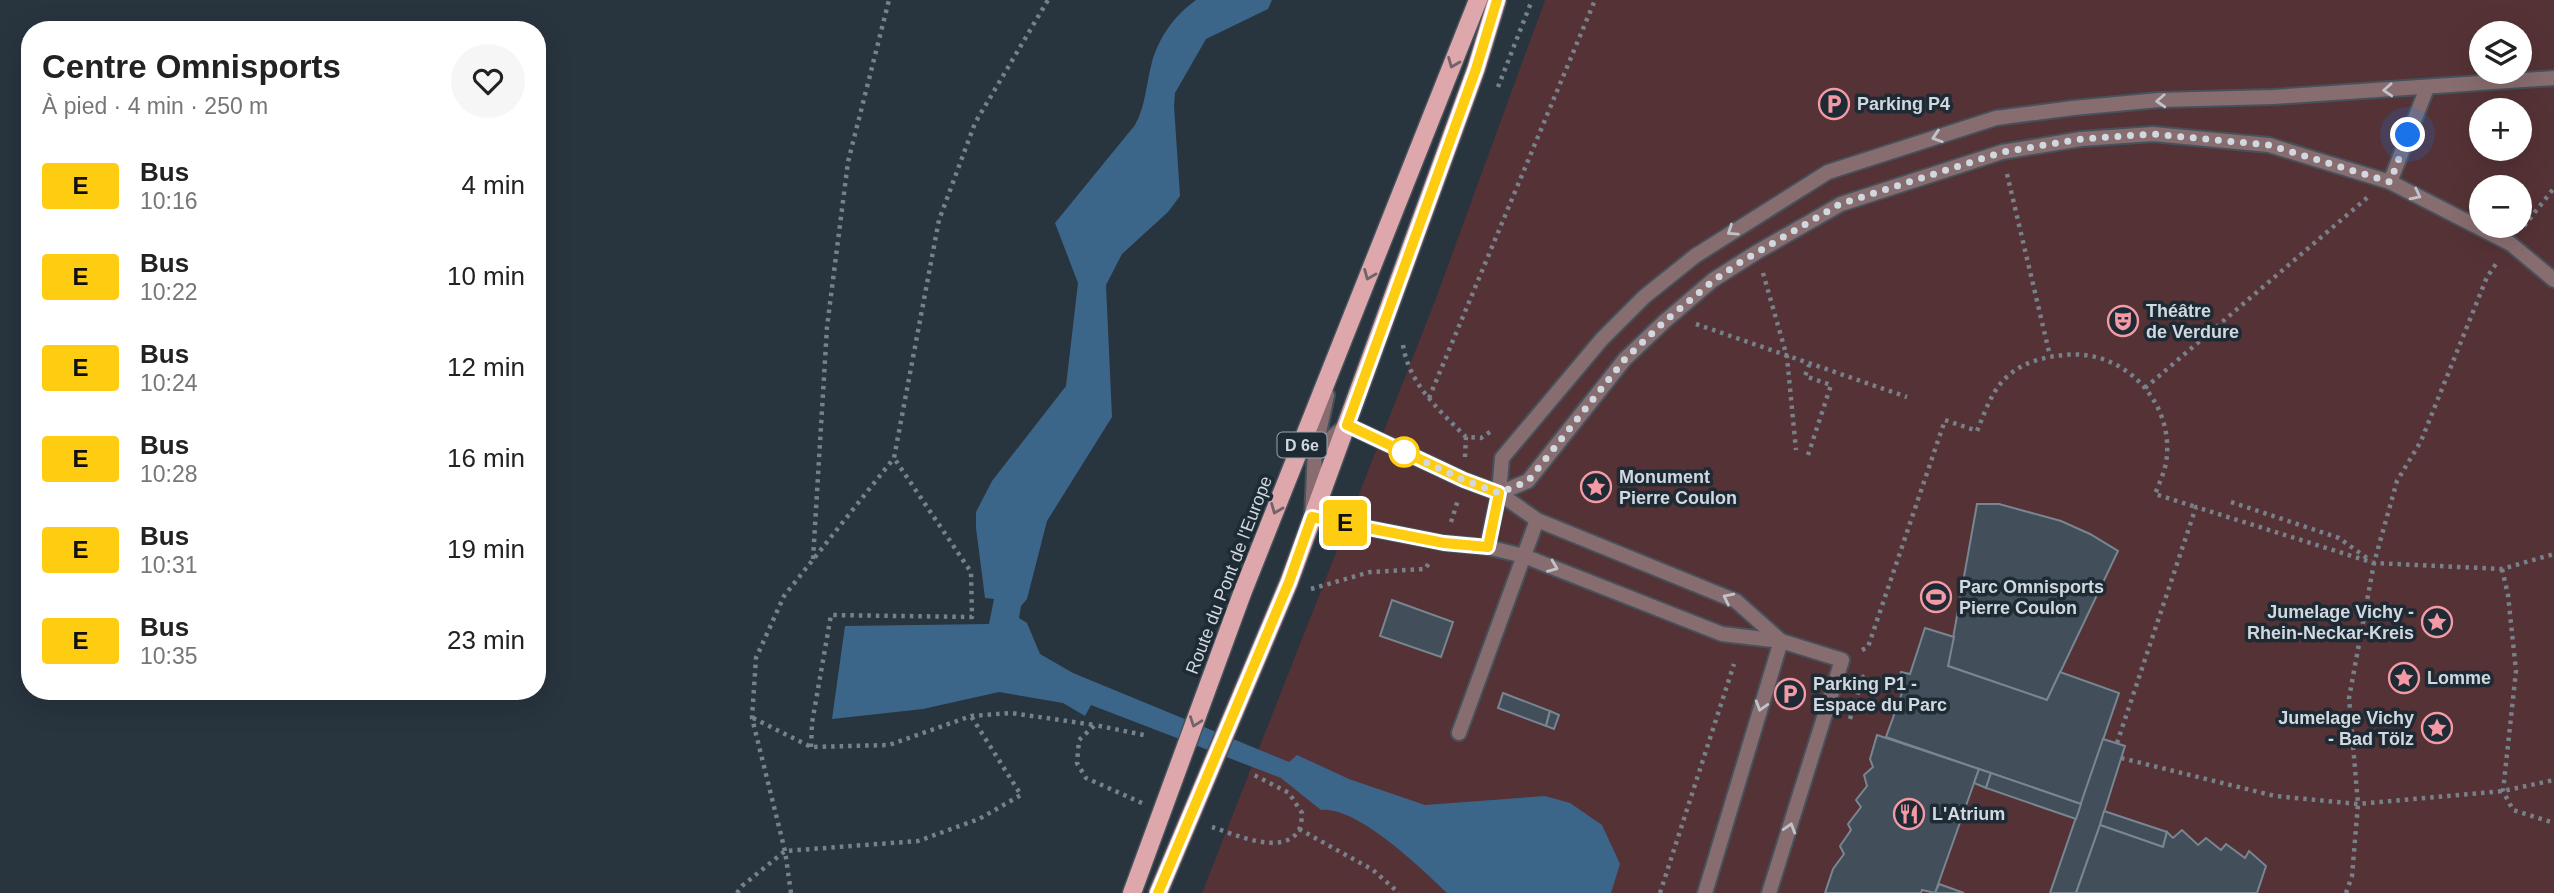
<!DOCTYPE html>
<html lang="fr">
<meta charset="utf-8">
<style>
body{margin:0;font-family:Arial,sans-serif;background:#f6f6f6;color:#222;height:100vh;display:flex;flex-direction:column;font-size:26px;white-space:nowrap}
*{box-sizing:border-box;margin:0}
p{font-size:23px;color:#767676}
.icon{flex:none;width:38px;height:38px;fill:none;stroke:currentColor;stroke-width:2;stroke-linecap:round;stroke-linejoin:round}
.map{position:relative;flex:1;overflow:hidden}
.panel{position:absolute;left:21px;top:21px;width:525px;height:679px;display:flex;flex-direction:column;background:#fff;border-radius:28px;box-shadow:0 7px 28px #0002}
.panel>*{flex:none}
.badge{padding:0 14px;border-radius:5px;font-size:24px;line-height:46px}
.controls{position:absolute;left:2469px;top:21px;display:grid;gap:14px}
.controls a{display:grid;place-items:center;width:63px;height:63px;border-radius:50%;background:#fff;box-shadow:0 7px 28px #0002;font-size:35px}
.you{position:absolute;width:35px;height:35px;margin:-18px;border:5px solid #fff;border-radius:50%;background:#1a73e8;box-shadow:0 0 0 10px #1a73e833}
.map>.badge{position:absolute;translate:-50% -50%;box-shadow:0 0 0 4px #fff}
.round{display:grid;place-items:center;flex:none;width:74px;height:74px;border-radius:37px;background:#f6f6f6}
.overview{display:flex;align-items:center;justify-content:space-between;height:119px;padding:0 21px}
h1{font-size:33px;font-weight:700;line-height:52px}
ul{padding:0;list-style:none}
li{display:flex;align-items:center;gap:21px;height:91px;padding:0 21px}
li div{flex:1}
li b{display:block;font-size:26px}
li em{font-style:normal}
li .badge{min-width:77px;font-weight:700;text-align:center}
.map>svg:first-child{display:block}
.green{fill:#553236;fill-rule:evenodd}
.water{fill:#3b668a}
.building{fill:#424e59;stroke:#788692;stroke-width:2}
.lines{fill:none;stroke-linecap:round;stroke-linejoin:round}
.lane-casing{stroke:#46525b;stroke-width:18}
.street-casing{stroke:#46525b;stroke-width:18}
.primary-casing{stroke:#46525b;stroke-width:21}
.path{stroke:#778189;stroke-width:4.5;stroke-dasharray:3.5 5;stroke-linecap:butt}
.lane{stroke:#886d70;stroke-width:14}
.street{stroke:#886d70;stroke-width:14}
.primary{stroke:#dda7ac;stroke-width:18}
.oneway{stroke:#74626a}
.oneway2{stroke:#c2c3c9}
.line-casing{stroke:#fff;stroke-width:16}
.line{stroke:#fecd11;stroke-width:10}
.walk{stroke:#d1d8df;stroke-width:7;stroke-dasharray:0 12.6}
.stop-dot{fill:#fff;stroke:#fecd11;stroke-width:3.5}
.labels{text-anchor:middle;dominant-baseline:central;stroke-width:7;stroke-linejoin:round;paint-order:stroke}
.shield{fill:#1e2a34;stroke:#9ba4ac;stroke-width:2}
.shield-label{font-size:16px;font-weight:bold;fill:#d1d8df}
.poi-label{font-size:18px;font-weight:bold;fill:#d1d8df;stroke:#1e2a34;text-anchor:start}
.street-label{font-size:18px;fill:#d1d8df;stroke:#1e2a34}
</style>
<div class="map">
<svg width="2554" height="893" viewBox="0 0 2554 893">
<rect width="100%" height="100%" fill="#28343e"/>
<path class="green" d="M 1545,0 L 2554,0 L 2554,893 L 1202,893 L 1435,301 ZM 2482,33 L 2520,33 L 2520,72 L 2482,72 ZM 2482,110 L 2520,110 L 2520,149 L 2482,149 ZM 2482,187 L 2520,187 L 2520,226 L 2482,226 Z"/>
<path class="water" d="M 1196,0 L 1272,0 L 1268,9 L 1206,39 L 1175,93 L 1174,106 L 1180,196 L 1168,212 L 1122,254 L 1106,285 L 1112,417 L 1047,521 L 1027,599 L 1021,606 L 1019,618 L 1027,623 L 1040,654 L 1073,673 L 1289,762 L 1297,755 L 1349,779 L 1425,805 L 1545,796 L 1570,803 L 1602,825 L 1620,864 L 1611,893 L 1447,893 C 1421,868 1357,806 1321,810 L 1281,778 L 1091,705 L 1085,716 L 1063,703 L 999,692 L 923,709 L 832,719 L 845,626 L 989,624 L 994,599 L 985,598 L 976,528 L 976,512 L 992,481 L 1066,386 L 1078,283 L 1055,223 L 1135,125 C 1146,105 1146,84 1152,62 C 1159,37 1175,15 1196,0 Z"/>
<g class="building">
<path d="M 1977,504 L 1999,504 L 2061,521 L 2090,534 L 2118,551 L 2047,700 L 1948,666 Z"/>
<path d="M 1392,600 L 1453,622 L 1441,657 L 1380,636 Z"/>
<path d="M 1925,628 L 1954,637 L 1948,666 L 2047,700 L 2060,672 L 2119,693 L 2081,804 L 1886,737 L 1902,693 L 1895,691 L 1901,672 L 1910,674 Z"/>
<path d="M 1503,693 L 1550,711 L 1546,726 L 1498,708 Z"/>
<path d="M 1550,711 L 1559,715 L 1554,729 L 1546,726 Z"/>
<path d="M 1877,735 L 1979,769 L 1935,893 L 1922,890 L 1921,893 L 1825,893 L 1833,869 L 1844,854 L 1840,846 L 1851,830 L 1848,824 L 1861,807 L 1856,800 L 1867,786 L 1864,775 L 1873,767 L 1870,759 Z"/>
<path d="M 2103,739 L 2125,746 L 2100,825 L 2076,893 L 2050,893 Z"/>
<path d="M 1979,769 L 1991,773 L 1986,788 L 1974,783 Z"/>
<path d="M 1991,773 L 2081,804 L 2076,819 L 1986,788 Z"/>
<path d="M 2104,811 L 2167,832 L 2163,847 L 2100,825 Z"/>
<path d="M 2100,825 L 2163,847 L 2167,832 L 2173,838 L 2182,830 L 2198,845 L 2206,838 L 2221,850 L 2226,844 L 2245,858 L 2249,851 L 2266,866 L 2257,893 L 2076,893 Z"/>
<path d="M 1939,884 L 1964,893 L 1935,893 Z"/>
</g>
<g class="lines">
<g class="lane-casing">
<g id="lane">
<path d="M 2390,182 L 2427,88"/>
<path d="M 1499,493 L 1537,520 L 1736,601 L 1781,641"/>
<path d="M 1487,547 L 1524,556 L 1722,634 L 1781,641 L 1842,660 L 1769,893"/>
<path d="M 1459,733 L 1537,520"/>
<path d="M 1705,893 L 1781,641"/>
</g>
</g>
<g class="street-casing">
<g id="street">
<path d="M 1327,395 L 1315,451 L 1312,517 L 1444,543 L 1487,547 L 1499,493 L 1502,458 L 1602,339 L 1644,297 L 1695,256 L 1828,172 L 1996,118 L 2073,108 L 2159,100 L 2273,97 L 2554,78"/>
<path d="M 1314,452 L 1347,425 L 1464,480 L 1499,493 L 1528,481 L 1625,359 L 1665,321 L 1713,280 L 1757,252 L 1841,204 L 2002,152 L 2081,139 L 2153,134 L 2269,145 L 2390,182 L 2511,244 L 2554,280"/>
</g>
</g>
<g class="primary-casing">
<g id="primary">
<path d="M 1132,893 L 1243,591 L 1478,0"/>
<path d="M 1158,893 L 1289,582 L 1476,69 L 1497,0"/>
</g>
</g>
<g class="path">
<path d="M 1498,87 L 1532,0"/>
<path d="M 2007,174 L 2050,356"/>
<path d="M 2524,226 L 2554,188"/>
<path d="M 1763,273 L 1787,357 L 1796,450"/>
<path d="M 1696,324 L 1907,397"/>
<path d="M 1403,345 C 1409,384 1439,410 1466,437 L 1481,438 L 1494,429"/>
<path d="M 2145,388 L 2368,197"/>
<path d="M 1429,398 L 1595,0"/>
<path d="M 1808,455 L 1831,385 L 1805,376 L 1809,365"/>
<path d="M 1465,457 L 1466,437"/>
<path d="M 2231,502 L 2339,538 L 2371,561"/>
<path d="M 1451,522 L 1458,500"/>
<path d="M 813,559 L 827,327 L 848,162 L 889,0"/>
<path d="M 2502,569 L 2508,595 L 2516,671 L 2503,791 L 2513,810 L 2554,823"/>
<path d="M 1311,589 L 1370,572 L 1425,569 L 1429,563"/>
<path d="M 1862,650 L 1868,647 L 1945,420 L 1977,431 C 1985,412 1992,389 2009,375 C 2024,362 2044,357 2064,355 C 2124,348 2176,403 2166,463 C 2164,473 2159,484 2155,494 L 2196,507"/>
<path d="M 753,718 L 811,747 L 889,745 L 971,716 L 1011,713 L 1095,725"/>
<path d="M 1850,719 L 1863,677 L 1861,675"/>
<path d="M 2117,743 L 2196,507 L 2374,563 L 2502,569 L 2554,554"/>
<path d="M 811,747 L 812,723 L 831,615 L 972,617 L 971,572 L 894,458"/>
<path d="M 2121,758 L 2275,796 L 2358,804 L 2503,791 L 2554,780"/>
<path d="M 1142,803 L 1086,778 L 1077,763 L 1079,740 L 1095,725 L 1144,735"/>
<path d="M 1212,827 C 1234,834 1283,857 1299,830 C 1301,825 1302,818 1302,813 L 1289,793 L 1250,773"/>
<path d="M 1299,829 L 1373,870 L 1399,893"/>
<path d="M 737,893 L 742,886 L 785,851 L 918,841 L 979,819 L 1021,795 L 971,716"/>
<path d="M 791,893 L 785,851 L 752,718 L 756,658 L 784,596 L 894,458 L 939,220 L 975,123 L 1048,0"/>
<path d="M 1660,893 L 1734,664"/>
<path d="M 2346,893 L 2352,876 L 2358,804 L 2349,698 L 2374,563 L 2397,481 L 2421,441 L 2487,277 L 2498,261"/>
</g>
<use href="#lane" class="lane"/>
<use href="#street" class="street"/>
<use href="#primary" class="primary"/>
</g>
<defs><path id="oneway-chevron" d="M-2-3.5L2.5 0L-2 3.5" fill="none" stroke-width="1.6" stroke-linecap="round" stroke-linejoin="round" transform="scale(1.75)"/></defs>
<g class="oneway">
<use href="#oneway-chevron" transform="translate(1453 63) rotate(112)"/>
<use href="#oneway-chevron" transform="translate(1369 275) rotate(112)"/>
<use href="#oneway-chevron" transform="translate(1276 509) rotate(112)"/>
<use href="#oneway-chevron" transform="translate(1195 722) rotate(110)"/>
</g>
<g class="oneway2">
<use href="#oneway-chevron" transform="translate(2388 90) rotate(177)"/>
<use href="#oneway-chevron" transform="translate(2161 101) rotate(177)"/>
<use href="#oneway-chevron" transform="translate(1937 137) rotate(162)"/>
<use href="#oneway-chevron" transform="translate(2416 195) rotate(27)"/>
<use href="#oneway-chevron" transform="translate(1732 231) rotate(146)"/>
<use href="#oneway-chevron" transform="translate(1553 567) rotate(22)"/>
<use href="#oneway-chevron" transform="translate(1728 598) rotate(-154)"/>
<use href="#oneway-chevron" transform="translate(1761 706) rotate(107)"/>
<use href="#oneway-chevron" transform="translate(1790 828) rotate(-73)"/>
</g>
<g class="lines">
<g class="line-casing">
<path id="line" d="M 1158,893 L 1289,582 L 1312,517 L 1444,543 L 1488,547 L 1499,493 L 1464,480 L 1347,425 L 1476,69 L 1497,0"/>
</g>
<use href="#line" class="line"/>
<path class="walk" d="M 1404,452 L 1464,480 L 1499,493 L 1528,481 L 1625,359 L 1665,321 L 1713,281 L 1739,263 L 1840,204 L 2003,152 L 2081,139 L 2153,134 L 2269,145 L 2390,182 L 2408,135"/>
</g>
<defs>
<g id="parking-ring" transform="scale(1.575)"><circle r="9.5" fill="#1e2a34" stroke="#f49aa5" stroke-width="1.5"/><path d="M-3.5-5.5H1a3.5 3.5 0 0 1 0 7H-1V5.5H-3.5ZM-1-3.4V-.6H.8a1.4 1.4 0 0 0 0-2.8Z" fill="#f49aa5"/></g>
<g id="theatre-ring" transform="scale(1.575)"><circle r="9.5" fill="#1e2a34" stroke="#f49aa5" stroke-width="1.5"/><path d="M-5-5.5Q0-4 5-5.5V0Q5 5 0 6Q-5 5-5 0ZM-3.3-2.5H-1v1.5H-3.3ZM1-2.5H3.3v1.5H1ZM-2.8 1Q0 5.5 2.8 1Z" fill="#f49aa5"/></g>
<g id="sight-ring" transform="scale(1.575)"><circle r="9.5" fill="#1e2a34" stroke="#f49aa5" stroke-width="1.5"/><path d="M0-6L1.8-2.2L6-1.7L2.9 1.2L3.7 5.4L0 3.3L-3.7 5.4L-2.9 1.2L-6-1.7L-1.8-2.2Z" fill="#f49aa5"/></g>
<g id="stadium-ring" transform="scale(1.575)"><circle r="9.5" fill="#1e2a34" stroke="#f49aa5" stroke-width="1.5"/><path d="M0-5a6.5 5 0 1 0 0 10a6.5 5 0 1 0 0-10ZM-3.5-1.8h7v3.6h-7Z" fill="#f49aa5"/></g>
<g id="restaurant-ring" transform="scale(1.575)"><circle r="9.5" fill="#1e2a34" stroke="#f49aa5" stroke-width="1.5"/><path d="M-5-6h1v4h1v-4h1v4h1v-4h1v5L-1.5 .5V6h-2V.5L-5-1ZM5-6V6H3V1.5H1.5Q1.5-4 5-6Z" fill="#f49aa5"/></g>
</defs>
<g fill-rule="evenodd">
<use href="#parking-ring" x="1834" y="104"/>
<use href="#theatre-ring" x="2123" y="321"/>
<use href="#sight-ring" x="1596" y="487"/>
<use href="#stadium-ring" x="1936" y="597"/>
<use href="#sight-ring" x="2437" y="622"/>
<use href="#sight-ring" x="2404" y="678"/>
<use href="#parking-ring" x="1790" y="694"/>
<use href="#sight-ring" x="2437" y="728"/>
<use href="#restaurant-ring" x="1909" y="814"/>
</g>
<circle class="stop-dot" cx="1404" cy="452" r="14"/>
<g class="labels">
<rect class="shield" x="1277.5" y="432.5" width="49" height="25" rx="5"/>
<g class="shield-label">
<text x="1302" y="445">D 6e</text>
</g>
<g class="poi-label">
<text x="1857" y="104">Parking P4</text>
<text x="2146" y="311">Théâtre<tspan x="2146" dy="21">de Verdure</tspan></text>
<text x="1619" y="477">Monument<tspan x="1619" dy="21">Pierre Coulon</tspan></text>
<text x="1959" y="587">Parc Omnisports<tspan x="1959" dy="21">Pierre Coulon</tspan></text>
<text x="2414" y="612" text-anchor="end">Jumelage Vichy -<tspan x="2414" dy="21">Rhein-Neckar-Kreis</tspan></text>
<text x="2427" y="678">Lomme</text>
<text x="1813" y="684">Parking P1 -<tspan x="1813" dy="21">Espace du Parc</tspan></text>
<text x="2414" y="718" text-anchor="end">Jumelage Vichy<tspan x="2414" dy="21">- Bad Tölz</tspan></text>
<text x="1932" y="814">L'Atrium</text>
</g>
<g class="street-label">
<text transform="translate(1229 575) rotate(-69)">Route du Pont de l'Europe</text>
</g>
</g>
</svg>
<div class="controls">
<a><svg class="icon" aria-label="layers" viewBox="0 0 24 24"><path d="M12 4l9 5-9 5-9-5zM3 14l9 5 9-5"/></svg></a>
<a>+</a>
<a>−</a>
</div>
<div class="you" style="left:2408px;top:135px"></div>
<b class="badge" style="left:1345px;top:523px;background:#fecd11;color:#111">E</b>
<section class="panel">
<div class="overview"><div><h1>Centre Omnisports</h1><p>À pied · 4 min · 250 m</p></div><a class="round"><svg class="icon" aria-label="heart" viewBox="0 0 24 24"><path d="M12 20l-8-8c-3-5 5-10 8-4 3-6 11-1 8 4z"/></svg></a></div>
<ul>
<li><span class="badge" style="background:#fecd11;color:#111">E</span><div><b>Bus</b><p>10:16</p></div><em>4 min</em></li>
<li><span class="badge" style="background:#fecd11;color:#111">E</span><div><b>Bus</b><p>10:22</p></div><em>10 min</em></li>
<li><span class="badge" style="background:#fecd11;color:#111">E</span><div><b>Bus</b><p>10:24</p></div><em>12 min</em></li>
<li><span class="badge" style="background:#fecd11;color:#111">E</span><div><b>Bus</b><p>10:28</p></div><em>16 min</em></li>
<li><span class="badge" style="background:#fecd11;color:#111">E</span><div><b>Bus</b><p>10:31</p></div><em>19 min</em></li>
<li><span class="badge" style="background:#fecd11;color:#111">E</span><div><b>Bus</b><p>10:35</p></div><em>23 min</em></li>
</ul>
</section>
</div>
